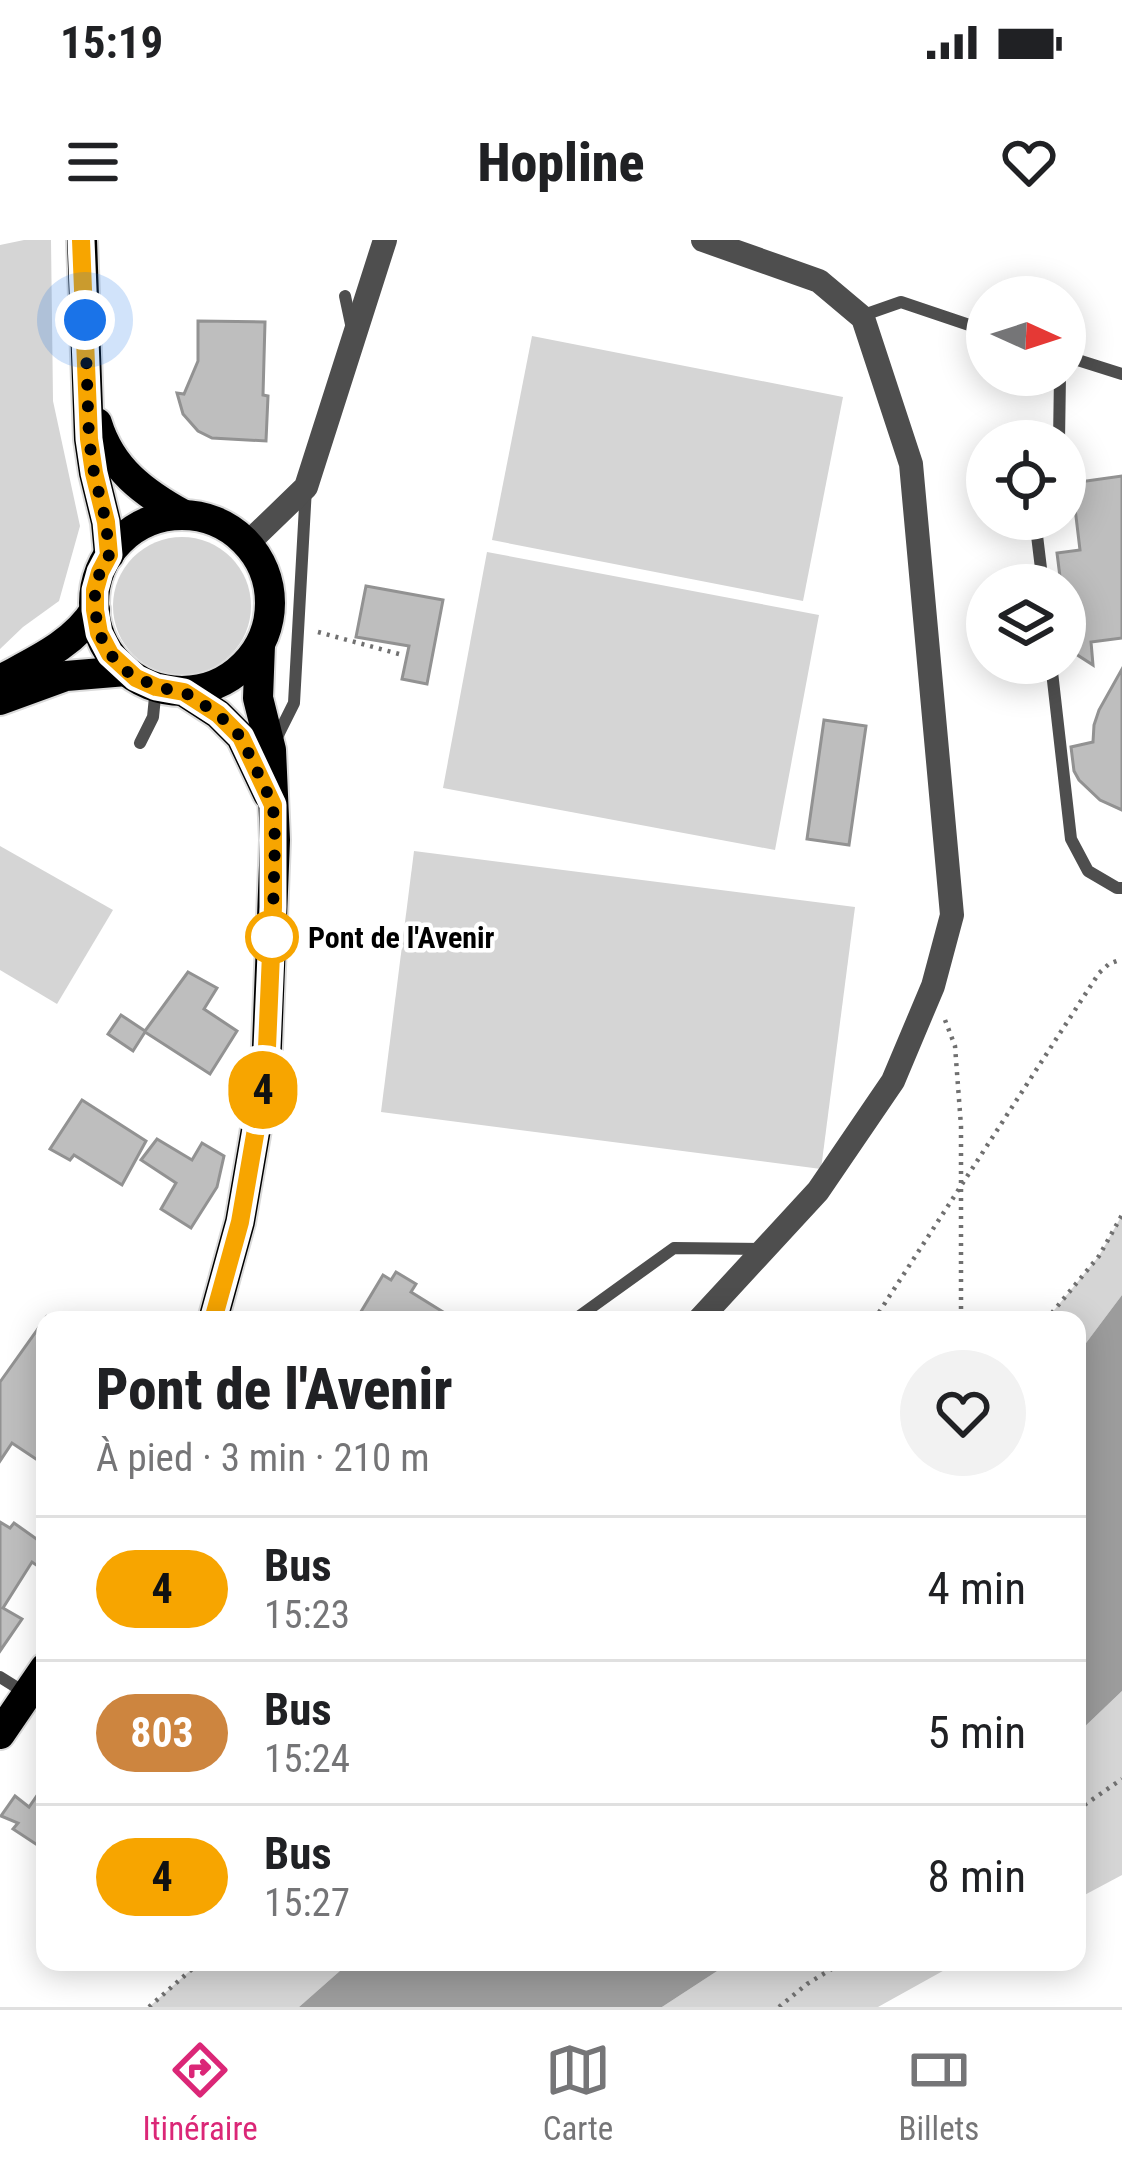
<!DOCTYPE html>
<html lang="fr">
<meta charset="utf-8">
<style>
body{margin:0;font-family:"Roboto Condensed",sans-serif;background:#f2f2f2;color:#202124;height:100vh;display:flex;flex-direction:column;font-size:45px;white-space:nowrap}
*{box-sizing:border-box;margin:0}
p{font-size:39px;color:#757577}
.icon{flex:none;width:66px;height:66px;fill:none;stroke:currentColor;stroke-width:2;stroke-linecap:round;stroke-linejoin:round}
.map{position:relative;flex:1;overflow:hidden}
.sheet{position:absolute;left:36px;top:1071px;width:1050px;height:660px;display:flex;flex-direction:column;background:#fff;border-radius:24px;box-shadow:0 6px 30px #0003}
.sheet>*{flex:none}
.badge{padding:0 24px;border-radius:39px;font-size:42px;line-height:78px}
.needle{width:78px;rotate:93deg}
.controls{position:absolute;left:966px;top:36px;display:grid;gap:24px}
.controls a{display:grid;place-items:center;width:120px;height:120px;border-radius:50%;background:#fff;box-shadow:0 6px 30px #0003;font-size:60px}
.you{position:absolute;width:60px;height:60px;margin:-30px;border:9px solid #fff;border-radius:50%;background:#1a73e8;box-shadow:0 0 0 18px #1a73e833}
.map>.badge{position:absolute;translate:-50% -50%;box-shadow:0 0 0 6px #fff}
.round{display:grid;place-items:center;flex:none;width:126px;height:126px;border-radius:63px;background:#f2f2f2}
.head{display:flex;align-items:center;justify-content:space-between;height:204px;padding:0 60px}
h1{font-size:57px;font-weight:800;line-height:90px}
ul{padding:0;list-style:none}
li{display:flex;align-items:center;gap:36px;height:144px;padding:0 60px;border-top:3px solid #e0e0e0}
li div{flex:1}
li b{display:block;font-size:45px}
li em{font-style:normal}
li .badge{min-width:132px;font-weight:700;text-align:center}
.status{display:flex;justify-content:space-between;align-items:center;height:84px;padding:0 60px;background:#fff;direction:ltr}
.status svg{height:33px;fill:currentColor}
header{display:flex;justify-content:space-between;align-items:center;height:156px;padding:0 60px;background:#fff;font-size:54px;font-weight:800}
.dock{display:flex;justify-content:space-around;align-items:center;height:168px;border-top:3px solid #e0e0e0;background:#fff;font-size:33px;color:#757577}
.dock a{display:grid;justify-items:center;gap:6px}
.dock .active{color:#db2777}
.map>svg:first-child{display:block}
.green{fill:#d5d5d5}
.water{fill:#9c9c9c}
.building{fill:#bebebe;stroke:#929292;stroke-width:3}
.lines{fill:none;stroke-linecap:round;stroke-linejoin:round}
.primary-casing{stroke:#dbdbdb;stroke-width:34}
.path{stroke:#707070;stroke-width:4.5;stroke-dasharray:3 6;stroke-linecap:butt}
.service{stroke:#4e4e4e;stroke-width:12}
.minor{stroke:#4e4e4e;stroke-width:24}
.primary{stroke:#000;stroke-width:30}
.line-casing{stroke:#fff;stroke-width:27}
.line{stroke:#f7a500;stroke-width:18}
.walk{stroke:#000;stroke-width:12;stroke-dasharray:0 21.6}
.stop-dot{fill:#fff;stroke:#f7a500;stroke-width:6}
.labels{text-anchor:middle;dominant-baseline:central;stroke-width:9;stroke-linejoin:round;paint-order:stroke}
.stop-label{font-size:30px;font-weight:bold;fill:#000;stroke:#fff;text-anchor:start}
</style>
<div class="status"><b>15:19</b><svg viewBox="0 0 49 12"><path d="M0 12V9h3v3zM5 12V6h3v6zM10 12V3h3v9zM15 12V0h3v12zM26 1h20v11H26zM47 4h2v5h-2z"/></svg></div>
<header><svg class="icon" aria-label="menu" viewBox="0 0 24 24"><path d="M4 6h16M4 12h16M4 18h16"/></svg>Hopline<svg class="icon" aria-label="heart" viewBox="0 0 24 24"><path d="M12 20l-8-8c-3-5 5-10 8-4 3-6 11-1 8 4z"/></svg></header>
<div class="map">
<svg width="1122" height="1767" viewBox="0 0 1122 1767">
<rect width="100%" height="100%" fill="#fff"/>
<g class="green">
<path d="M 24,0 L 51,0 L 53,161 L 80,286 L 59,361 L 23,387 L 0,409 L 0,5 Z"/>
<path d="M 532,96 L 843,157 L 803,361 L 492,300 Z"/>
<circle cx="182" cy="366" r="69"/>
<path d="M 487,312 L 819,375 L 775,610 L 443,548 Z"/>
<path d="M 0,606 L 113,670 L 57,764 L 0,730 Z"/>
<path d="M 414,611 L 855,667 L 821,929 L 381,872 Z"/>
<path d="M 1122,975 L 1122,1055 L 1077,1115 L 1077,1080 L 1046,1080 L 1099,1016 Z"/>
<path d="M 1122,1451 L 1122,1635 L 1077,1659 L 1077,1494 Z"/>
<path d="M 200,1722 L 350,1722 L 299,1767 L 149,1767 Z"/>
<path d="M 731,1722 L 959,1722 L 878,1767 L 662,1767 Z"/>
</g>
<g class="water">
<path d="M 1122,1055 L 1122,1451 L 1077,1494 L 1077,1115 Z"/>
<path d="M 350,1722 L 731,1722 L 662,1767 L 299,1767 Z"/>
</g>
<g class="building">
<path d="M 198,81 L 265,82 L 263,155 L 268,156 L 266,201 L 212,198 L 198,191 L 183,174 L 177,153 L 184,154 L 198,121 Z"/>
<path d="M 1122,236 L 1122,398 L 1091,402 L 1093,425 L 1065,407 L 1068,398 L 1065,345 L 1061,345 L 1057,313 L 1080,310 L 1072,243 Z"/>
<path d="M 366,346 L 443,360 L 427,444 L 402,439 L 409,406 L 356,397 Z"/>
<path d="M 1122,429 L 1122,570 L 1100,560 L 1079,540 L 1074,531 L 1071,507 L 1093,502 L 1094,485 L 1099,470 Z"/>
<path d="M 824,480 L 866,486 L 849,605 L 807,599 Z"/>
<path d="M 188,732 L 217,748 L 204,769 L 237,791 L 210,834 L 145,792 L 133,811 L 108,794 L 121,775 L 145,791 Z"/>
<path d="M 82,860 L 146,901 L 122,945 L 74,915 L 70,920 L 50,909 Z"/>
<path d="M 157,899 L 192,920 L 202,903 L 224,916 L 217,947 L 191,988 L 161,969 L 176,943 L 141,920 Z"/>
<path d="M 396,1032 L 416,1044 L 411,1052 L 456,1080 L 356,1080 L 383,1035 L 391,1040 Z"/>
<path d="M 45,1079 L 45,1225 L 12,1203 L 0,1221 L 0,1142 Z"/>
<path d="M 0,1282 L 10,1288 L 14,1283 L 45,1305 L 45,1331 L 32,1322 L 3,1368 L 22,1379 L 0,1411 Z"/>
<path d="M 45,1544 L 45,1610 L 13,1589 L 18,1583 L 1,1576 L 15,1556 L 29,1567 Z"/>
</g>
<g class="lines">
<g class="primary-casing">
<g id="primary">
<path d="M 82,0 L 89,199 L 94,233 L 106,282 L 109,315"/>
<path d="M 97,183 C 111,229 144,253 184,275"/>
<circle cx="182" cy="363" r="88"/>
<path d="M 0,440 C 35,421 74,404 95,370"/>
<path d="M 184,452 L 218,474 L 241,497 L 268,554"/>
<path d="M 0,460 L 66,436 L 126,431"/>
<path d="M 213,1080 L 240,982 L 266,831 L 275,600 L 271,510 L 258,458 L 260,405"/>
<path d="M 0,1494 L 45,1428"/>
</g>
</g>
<g class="path">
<path d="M 318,392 L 399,414"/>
<path d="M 945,780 L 955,806 L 961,886 L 961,1080"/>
<path d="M 874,1080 L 1099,733 L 1109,724 L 1122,719"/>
<path d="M 1046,1080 L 1099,1016 L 1122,975"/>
<path d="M 1077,1570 L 1122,1539"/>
<path d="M 149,1767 L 200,1722"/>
<path d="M 779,1767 L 807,1744 L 843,1722"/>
</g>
<g class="service">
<path d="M 345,56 L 352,89"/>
<path d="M 861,76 L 901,62 L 987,91"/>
<path d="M 1065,116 L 1122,134"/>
<path d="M 1059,201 L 1060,135"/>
<path d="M 1035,279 L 1043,345"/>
<path d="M 1051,423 L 1071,599 L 1088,631 L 1117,648 L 1122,648"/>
<path d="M 276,499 L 294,463 L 306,248"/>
<path d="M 140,503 L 153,477 L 156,447"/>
<path d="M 574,1080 L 674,1008 L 763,1009"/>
<path d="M 0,1437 L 24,1452"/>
</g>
<g class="minor">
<path d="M 247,304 L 306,247 L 385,0"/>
<path d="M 699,1080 L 818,951 L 893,841 L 933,746 L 952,675 L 911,224 L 863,78 L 819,41 L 703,0"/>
</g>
<use href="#primary" class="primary"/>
</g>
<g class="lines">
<g class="line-casing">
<path id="line" d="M 81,0 L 89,199 L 94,233 L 106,282 L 109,315 L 100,332 L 95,350 L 95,370 L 99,393 L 110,414 L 136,438 L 156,447 L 184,452 L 218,474 L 241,497 L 273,565 L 273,667 L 266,831 L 240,982 L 213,1080"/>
</g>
<use href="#line" class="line"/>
<path class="walk" d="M 85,80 L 89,199 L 94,233 L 106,282 L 109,315 L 100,332 L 95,350 L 95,370 L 99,393 L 110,414 L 126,431 L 156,447 L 184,452 L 218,474 L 241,497 L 273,565 L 275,601 L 272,708 L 272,697"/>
</g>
<circle class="stop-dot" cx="272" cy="697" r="24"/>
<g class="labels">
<g class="stop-label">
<text x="308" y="697">Pont de l'Avenir</text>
</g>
</g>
</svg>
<div class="controls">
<a><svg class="needle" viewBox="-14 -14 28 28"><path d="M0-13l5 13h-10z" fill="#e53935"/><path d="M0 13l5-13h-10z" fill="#757577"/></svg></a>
<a><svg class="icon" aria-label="locate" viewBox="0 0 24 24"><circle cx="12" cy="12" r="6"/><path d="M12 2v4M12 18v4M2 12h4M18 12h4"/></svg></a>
<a><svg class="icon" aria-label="layers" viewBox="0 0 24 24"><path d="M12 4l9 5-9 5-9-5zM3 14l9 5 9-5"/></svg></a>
</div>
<div class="you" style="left:85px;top:80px"></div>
<b class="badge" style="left:263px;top:850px;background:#f7a500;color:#111">4</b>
<section class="sheet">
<div class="head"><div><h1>Pont de l'Avenir</h1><p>À pied · 3 min · 210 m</p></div><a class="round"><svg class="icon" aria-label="heart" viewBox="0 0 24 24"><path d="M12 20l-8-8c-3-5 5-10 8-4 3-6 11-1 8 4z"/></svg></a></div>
<ul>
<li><span class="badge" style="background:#f7a500;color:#111">4</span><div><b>Bus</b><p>15:23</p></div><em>4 min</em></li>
<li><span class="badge" style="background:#cd853f;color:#fff">803</span><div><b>Bus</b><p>15:24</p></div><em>5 min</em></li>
<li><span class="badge" style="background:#f7a500;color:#111">4</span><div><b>Bus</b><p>15:27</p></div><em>8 min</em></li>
</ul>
</section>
</div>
<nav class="dock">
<a class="active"><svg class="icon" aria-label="directions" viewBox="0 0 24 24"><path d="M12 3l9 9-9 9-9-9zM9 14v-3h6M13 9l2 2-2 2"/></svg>Itinéraire</a>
<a><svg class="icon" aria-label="map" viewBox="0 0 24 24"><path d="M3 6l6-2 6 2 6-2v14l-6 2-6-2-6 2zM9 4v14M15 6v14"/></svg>Carte</a>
<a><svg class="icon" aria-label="tickets" viewBox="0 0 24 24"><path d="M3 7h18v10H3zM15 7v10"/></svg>Billets</a>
</nav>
